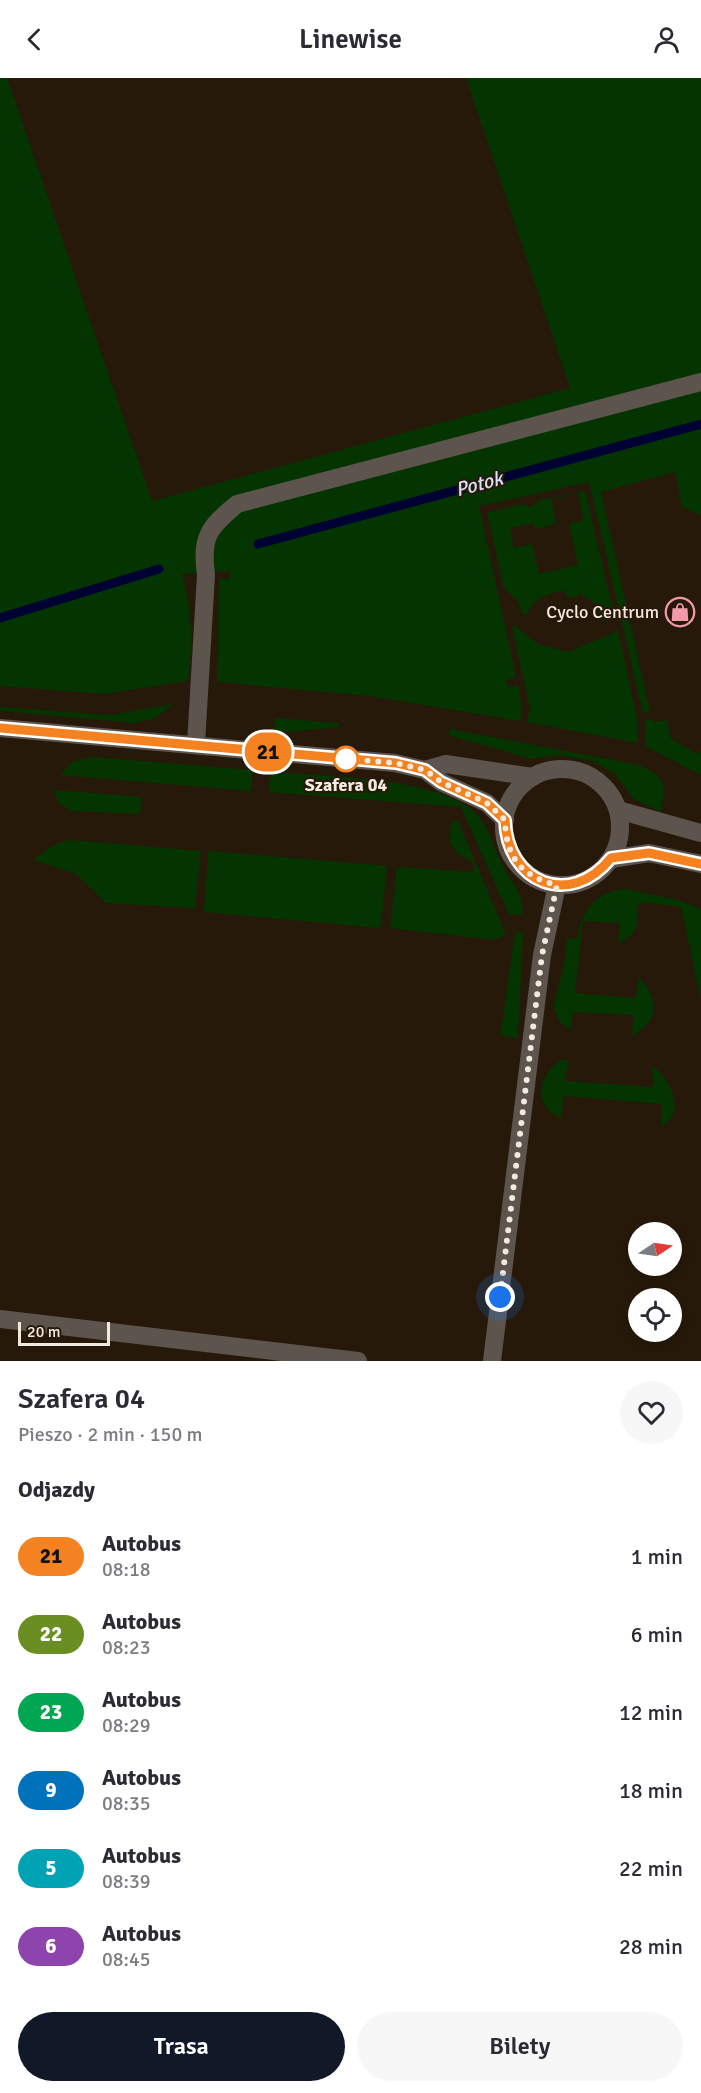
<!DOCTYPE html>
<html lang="pl">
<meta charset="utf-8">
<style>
body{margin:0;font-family:Signika,sans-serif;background:#f7f7f7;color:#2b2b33;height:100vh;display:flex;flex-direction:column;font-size:22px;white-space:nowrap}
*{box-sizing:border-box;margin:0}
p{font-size:20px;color:#7c7c81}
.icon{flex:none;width:33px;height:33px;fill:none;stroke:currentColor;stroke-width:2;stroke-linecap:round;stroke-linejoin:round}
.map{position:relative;height:1283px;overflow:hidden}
.sheet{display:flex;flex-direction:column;background:#fff;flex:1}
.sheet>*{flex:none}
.badge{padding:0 12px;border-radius:20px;font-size:21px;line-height:39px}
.needle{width:39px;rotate:77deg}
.controls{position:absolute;left:628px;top:1144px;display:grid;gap:12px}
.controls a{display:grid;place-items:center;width:54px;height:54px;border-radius:50%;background:#fff;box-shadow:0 3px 9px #0003;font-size:30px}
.scale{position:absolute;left:18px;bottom:15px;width:92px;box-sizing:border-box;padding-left:6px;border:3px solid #f2e9df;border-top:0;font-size:16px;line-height:21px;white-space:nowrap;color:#f2e9df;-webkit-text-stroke:4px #261909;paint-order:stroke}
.you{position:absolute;width:30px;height:30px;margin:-15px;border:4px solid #fff;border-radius:50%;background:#1a73e8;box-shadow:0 0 0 9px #1a73e833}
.map>.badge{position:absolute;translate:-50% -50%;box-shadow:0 0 0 3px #fff}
h2{padding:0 18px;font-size:22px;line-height:54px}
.round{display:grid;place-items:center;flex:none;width:63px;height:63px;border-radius:32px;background:#f7f7f7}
.summary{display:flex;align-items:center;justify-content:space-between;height:102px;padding:0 18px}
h1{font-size:28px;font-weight:600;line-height:45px}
.cta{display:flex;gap:12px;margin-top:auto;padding:12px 18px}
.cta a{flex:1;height:69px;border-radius:36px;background:#111827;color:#fff;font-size:24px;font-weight:600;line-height:69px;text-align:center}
.cta a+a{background:#f7f7f7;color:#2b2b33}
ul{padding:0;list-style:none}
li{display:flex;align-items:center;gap:18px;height:78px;padding:0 18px}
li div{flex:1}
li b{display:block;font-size:22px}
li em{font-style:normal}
li .badge{min-width:66px;font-weight:700;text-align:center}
header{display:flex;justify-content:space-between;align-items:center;height:78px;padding:0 18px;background:#fff;font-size:27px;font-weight:600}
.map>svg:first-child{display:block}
.green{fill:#043501;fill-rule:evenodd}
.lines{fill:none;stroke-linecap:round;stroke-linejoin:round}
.stream{stroke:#000133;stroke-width:9}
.minor{stroke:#5d544e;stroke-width:18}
.line-casing{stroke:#fff;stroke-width:14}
.line{stroke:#f58220;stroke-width:9}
.walk{stroke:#f2e9df;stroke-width:6;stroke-dasharray:0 10.8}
.stop-dot{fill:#fff;stroke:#f58220;stroke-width:3}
.labels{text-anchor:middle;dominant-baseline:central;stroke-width:4.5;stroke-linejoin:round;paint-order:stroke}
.poi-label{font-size:18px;fill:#f2e9df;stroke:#261909;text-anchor:end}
.stop-label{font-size:18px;font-weight:bold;fill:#f2e9df;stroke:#261909}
.water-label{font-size:20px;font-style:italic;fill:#d6e2f6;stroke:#261909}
</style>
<header><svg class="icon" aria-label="back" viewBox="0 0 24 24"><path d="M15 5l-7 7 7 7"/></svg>Linewise<svg class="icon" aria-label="person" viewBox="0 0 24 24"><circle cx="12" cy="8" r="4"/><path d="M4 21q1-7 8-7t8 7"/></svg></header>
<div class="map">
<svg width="701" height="1283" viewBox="0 0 701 1283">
<rect width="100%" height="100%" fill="#261909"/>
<g class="green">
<path d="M 0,0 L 7,0 L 152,423 L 570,310 L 466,0 L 701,0 L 701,437 L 682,429 L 675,394 L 601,414 L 650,634 L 643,635 L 589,404 L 479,428 L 516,599 L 506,602 L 508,609 L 518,607 L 522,630 L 520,643 L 369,618 L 217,604 L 219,501 L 230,501 L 230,493 L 182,496 C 192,531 193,567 188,603 L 104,616 L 0,608 Z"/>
<path d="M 585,413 L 614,536 L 611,542 L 601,543 L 595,525 L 579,515 L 577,520 L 565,518 L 565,513 C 548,514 535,519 527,536 L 522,536 L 518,523 L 504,510 L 487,435 L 522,426 L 531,429 L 541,422 ZM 578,415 L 584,442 L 569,446 L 578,487 L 539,496 L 532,466 L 514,470 L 510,450 L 533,445 L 535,451 L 556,446 L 551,421 Z"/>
<path d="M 514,547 L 538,566 L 568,574 L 618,553 L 638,645 L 638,665 L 527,644 L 530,630 L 512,549 Z"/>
<path d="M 174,626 L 155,640 L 136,645 L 0,633 L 0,629 L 110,637 Z"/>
<path d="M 275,640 L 339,645 L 339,649 L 274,655 Z"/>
<path d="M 652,641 L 653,644 L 667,642 L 671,661 L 698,676 L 701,672 L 701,697 L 645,668 L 645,642 Z"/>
<path d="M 450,651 L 639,687 C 667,700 666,704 661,734 L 634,721 L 614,695 L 593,683 L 561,677 L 532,681 L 448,657 Z"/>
<path d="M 92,679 L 253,692 L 251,713 L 60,697 L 72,684 Z"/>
<path d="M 271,694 C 322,698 437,699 475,734 C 488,747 492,766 500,782 C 509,801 523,814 523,836 L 509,837 L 461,729 L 269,714 Z"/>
<path d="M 54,712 L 142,719 L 140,736 L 71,733 L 58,724 Z"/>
<path d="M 451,743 L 458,743 L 506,857 L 493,862 L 390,850 L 397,789 L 473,794 L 473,784 L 459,777 L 450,765 Z"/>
<path d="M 70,762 L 201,773 L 195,830 L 106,825 L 76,796 L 34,782 C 46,771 55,765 70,762 Z"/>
<path d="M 208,773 L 387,788 L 381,847 L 378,850 L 204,834 Z"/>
<path d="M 626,811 L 678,822 L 701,831 L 701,922 L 681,829 L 642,824 L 637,829 C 640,847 636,858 618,865 L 620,845 L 583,843 L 575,915 L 636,920 L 639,899 C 660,924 660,941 632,958 L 633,937 L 573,934 L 571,952 L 560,944 L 553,928 L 564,888 L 567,861 L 577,861 C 582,833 595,813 626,811 Z"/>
<path d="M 518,854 L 523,855 L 518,960 L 500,958 L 515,856 Z"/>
<path d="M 561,982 L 568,982 L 565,1003 L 653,1009 L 652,988 C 670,999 687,1035 662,1048 L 662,1026 L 564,1018 L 561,1040 C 532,1028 538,997 561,982 Z"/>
</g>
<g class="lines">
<g class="stream">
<path d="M 258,466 L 701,346"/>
<path d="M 0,540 L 159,491"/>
</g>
<g class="minor">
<path d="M 0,650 L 395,685 L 425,692 L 441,704 L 487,725 L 505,742"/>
<path d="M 196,666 L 206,497 C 201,459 208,450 237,426 L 701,304"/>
<circle cx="562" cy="749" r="58"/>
<path d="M 425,692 L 446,686 L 533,699"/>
<path d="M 618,732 L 701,755"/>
<path d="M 611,781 L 649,775 L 701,786"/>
<path d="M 0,1241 L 358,1283"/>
<path d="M 492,1283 L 542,877 L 557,807"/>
</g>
</g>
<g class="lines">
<g class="line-casing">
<path id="line" d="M 0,650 L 396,685 L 425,692 L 441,704 L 487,725 L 505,742 C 507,805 570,831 611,780 L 649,775 L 701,786"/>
</g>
<use href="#line" class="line"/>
<path class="walk" d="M 346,681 L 396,685 L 425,692 L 441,704 L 487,725 L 505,742 C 506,780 521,798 557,807 L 542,877 L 500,1219"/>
</g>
<defs>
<g id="shop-ring" transform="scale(1.5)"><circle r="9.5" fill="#261909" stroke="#f39aaa" stroke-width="1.5"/><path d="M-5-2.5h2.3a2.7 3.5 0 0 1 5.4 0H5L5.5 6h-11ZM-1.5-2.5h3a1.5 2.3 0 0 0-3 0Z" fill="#f39aaa"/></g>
</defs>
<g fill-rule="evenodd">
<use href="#shop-ring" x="680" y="534"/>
</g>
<circle class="stop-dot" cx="346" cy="681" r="12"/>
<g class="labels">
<g class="poi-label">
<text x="659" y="534">Cyclo Centrum</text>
</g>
<g class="stop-label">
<text x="346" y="707">Szafera 04</text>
</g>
<g class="water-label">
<text transform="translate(479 406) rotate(-15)">Potok</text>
</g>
</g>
</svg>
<div class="controls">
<a><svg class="needle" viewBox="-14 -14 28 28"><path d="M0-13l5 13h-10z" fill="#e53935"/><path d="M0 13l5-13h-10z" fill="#7c7c81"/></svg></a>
<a><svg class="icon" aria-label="locate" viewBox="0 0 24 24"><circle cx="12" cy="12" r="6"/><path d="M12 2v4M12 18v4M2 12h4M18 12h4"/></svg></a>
</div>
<div class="scale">20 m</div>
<div class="you" style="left:500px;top:1219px"></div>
<b class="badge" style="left:268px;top:674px;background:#f58220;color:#111">21</b>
</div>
<section class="sheet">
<div class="summary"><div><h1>Szafera 04</h1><p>Pieszo · 2 min · 150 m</p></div><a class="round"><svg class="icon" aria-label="heart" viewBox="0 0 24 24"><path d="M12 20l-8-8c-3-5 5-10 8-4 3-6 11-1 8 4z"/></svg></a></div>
<h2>Odjazdy</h2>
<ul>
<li><span class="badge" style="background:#f58220;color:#111">21</span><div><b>Autobus</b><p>08:18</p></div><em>1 min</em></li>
<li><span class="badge" style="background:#6b8e23;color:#fff">22</span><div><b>Autobus</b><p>08:23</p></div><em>6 min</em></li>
<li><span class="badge" style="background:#00a651;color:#fff">23</span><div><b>Autobus</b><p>08:29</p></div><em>12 min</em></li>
<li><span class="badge" style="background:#0072bc;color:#fff">9</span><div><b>Autobus</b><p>08:35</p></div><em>18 min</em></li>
<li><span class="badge" style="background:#00a3b4;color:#fff">5</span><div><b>Autobus</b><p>08:39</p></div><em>22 min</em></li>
<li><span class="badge" style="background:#8e44ad;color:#fff">6</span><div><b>Autobus</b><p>08:45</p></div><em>28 min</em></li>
</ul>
<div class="cta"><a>Trasa</a><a>Bilety</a></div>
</section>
